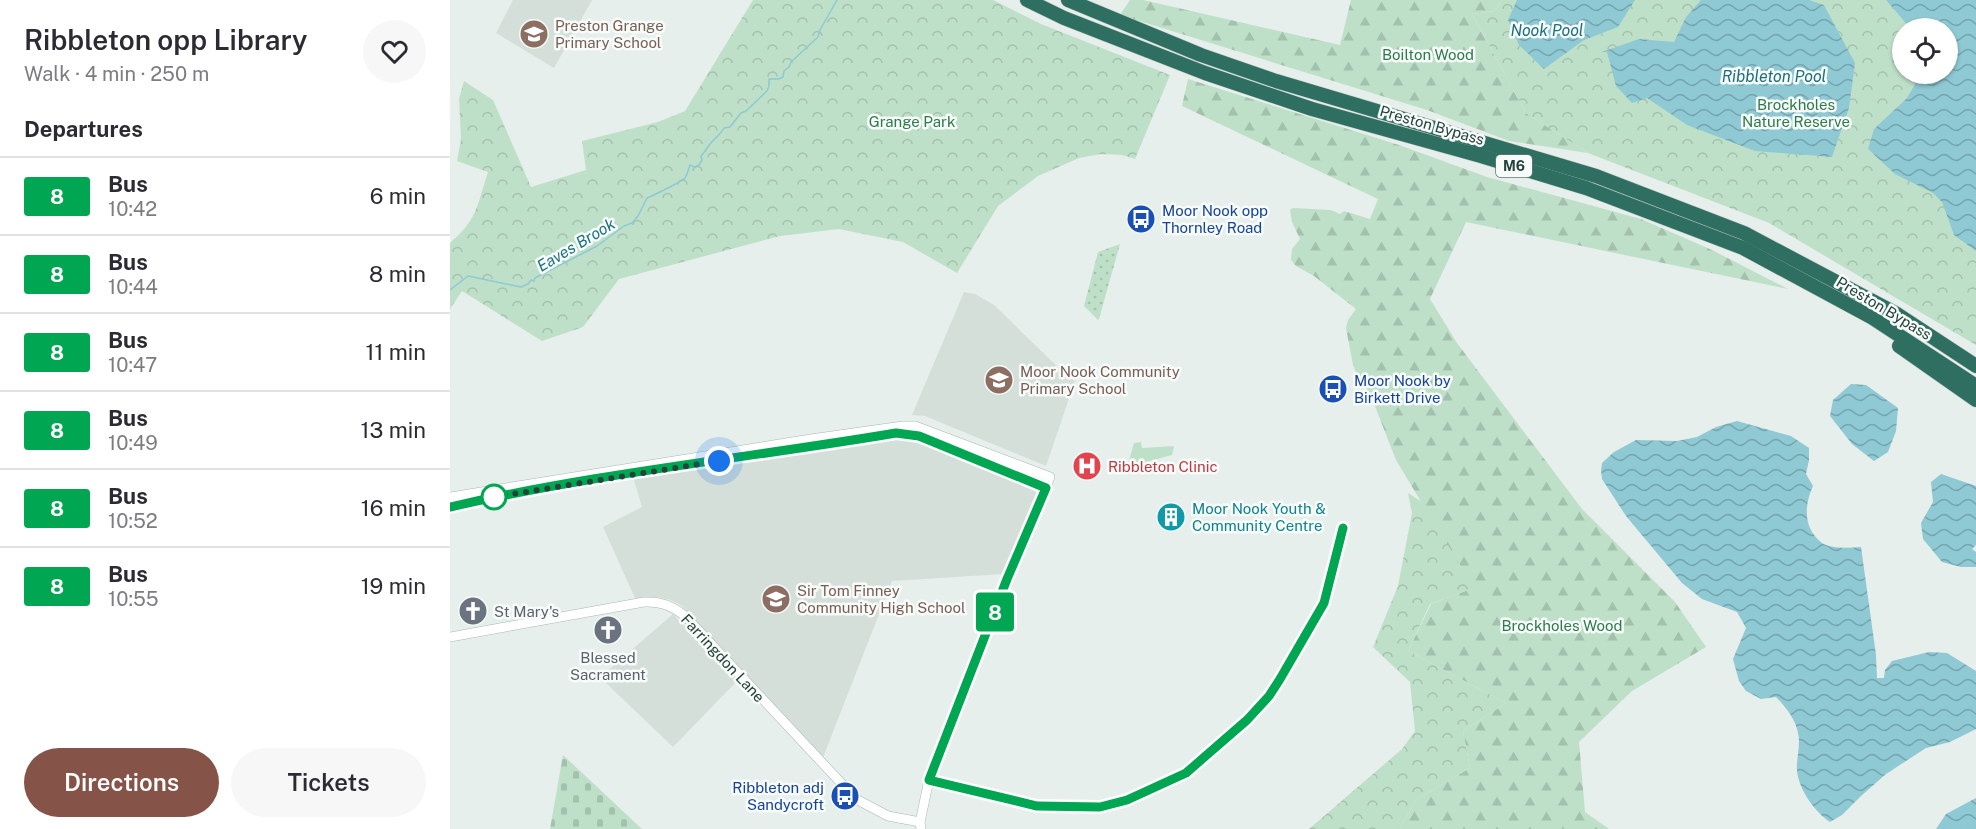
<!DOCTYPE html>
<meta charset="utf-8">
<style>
body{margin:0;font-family:"Public Sans",sans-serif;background:#f7f7f7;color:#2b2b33;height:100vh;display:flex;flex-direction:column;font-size:22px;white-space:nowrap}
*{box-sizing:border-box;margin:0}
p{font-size:20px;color:#7c7c81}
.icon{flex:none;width:33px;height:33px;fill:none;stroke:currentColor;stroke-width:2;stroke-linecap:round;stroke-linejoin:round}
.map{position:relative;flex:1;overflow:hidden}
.details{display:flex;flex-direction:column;background:#fff;width:450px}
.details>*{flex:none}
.badge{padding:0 12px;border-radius:4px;font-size:21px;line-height:39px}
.controls{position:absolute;left:1442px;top:18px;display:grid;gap:12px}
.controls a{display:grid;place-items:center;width:66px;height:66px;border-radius:50%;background:#fff;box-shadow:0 2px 4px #0004;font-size:30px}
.you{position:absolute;width:30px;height:30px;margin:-15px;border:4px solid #fff;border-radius:50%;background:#1a73e8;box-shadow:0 0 0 9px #1a73e833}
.map>.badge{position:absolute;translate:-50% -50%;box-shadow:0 0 0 3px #fff}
h2{padding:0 24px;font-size:22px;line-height:54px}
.round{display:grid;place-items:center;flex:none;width:63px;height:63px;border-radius:32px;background:#f7f7f7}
.head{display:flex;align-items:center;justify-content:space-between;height:102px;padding:0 24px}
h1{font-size:28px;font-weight:600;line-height:45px}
.cta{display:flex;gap:12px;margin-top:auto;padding:12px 24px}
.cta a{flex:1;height:69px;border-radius:36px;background:#855347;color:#fff;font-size:24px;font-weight:600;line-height:69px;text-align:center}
.cta a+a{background:#f7f7f7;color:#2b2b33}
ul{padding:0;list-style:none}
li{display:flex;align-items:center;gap:18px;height:78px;padding:0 24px;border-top:2px solid #e1e1e2}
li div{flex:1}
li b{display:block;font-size:22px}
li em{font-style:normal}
li .badge{min-width:66px;font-weight:700;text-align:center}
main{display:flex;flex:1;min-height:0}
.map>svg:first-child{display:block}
.built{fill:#d4dfda}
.grass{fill:url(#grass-dots)}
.forest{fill:url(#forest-firs)}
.cemetery{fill:url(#cemetery-stones)}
.park{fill:url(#park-crowns);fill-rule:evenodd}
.garden{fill:#bfe0c8}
.water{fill:url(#water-waves)}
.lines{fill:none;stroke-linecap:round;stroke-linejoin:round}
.stream{stroke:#8ec9d4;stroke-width:1.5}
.tertiary-casing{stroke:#a8b8b2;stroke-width:10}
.motorway-casing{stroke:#c2cac8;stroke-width:15}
.tertiary{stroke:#fff;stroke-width:9}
.motorway{stroke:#2f6f62;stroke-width:14}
.line-casing{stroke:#fff;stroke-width:14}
.line{stroke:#00a651;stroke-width:9}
.walk{stroke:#24423a;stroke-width:6;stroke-dasharray:0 10.8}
.stop-dot{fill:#fff;stroke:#00a651;stroke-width:3}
.labels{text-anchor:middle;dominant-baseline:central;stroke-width:5;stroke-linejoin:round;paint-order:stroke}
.shield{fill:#f7fbf9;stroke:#637a73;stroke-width:1.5}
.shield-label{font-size:14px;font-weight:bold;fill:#24423a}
.education-label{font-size:15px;fill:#785e54;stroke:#f7fbf9;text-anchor:start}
.park-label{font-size:15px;fill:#2d7a4b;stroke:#f7fbf9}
.street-label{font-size:15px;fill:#24423a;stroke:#f7fbf9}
.transit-label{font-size:15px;fill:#164399;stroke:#f7fbf9;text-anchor:start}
.health-label{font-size:15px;fill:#be3a42;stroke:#f7fbf9;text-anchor:start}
.culture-label{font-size:15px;fill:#0d838f;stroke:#f7fbf9;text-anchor:start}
.worship-label{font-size:15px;fill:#5b616d;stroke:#f7fbf9;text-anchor:start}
.water-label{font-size:16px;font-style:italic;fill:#1c6f80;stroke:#f7fbf9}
</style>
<main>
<section class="details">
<div class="head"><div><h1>Ribbleton opp Library</h1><p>Walk · 4 min · 250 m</p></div><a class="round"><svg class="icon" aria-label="heart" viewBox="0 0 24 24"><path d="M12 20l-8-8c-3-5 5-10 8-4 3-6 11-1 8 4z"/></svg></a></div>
<h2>Departures</h2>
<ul>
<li><span class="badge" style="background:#00a651;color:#fff">8</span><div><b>Bus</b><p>10:42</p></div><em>6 min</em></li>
<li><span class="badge" style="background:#00a651;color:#fff">8</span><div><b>Bus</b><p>10:44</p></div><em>8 min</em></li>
<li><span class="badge" style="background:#00a651;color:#fff">8</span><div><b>Bus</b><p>10:47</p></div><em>11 min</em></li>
<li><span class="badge" style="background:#00a651;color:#fff">8</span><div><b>Bus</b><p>10:49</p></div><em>13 min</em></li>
<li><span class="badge" style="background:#00a651;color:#fff">8</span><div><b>Bus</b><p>10:52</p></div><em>16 min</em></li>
<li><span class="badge" style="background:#00a651;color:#fff">8</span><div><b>Bus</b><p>10:55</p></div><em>19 min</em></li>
</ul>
<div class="cta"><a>Directions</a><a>Tickets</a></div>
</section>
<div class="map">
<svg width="1526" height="829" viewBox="0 0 1526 829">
<defs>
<pattern id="grass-dots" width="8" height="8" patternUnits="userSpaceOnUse" patternTransform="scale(1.5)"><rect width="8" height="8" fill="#bfe0c8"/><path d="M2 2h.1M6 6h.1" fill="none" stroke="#a4c1ad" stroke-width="1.8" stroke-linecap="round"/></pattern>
<pattern id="forest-firs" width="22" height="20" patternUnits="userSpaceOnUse" patternTransform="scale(1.5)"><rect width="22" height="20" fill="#bfe0c8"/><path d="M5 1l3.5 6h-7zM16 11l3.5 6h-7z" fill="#a4c1ad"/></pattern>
<pattern id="cemetery-stones" width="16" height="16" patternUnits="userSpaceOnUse" patternTransform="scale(1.5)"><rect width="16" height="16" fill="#bfe0c8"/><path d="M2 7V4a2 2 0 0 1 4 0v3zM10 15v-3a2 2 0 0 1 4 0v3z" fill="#a4c1ad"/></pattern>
<pattern id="park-crowns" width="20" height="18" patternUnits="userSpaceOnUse" patternTransform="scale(1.5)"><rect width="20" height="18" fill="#bfe0c8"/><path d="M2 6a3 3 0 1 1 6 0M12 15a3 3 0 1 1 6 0" fill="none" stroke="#a4c1ad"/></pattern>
<pattern id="water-waves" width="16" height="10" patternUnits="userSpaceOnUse" patternTransform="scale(1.5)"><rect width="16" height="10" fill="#8ec9d4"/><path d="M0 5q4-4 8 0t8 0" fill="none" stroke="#74a5ad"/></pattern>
</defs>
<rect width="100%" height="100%" fill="#e6efeb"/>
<g class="built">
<path d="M 63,0 L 142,0 L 104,68 L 46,33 Z"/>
<path d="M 514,292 L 525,294 L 544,305 L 619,378 L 625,381 L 596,466 L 475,416 L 462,415 Z"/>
<path d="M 445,440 L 460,440 L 467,442 L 587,491 L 553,574 L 442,581 L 372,760 L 232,606 L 221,600 L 208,597 L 185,598 L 153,527 L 192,507 L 183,477 Z"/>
<path d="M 223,614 L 287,681 L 223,747 L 153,680 L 153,675 Z"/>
</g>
<path class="grass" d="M 670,244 L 649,319 L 648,320 L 634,306 L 648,252 Z"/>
<g class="forest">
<path d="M 680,0 L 693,0 L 890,45 L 901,0 L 1053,0 L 1044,11 L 1022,14 L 1076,113 L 1138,153 L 1059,141 L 977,110 L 670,15 Z"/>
<path d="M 738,79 L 949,145 L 1037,177 L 1191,219 L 1262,250 L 1338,289 L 1016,222 L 980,299 L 1007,343 L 1132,509 L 1225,602 L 1256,647 L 1182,691 L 1129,742 L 1135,812 L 1159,829 L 949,829 L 967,799 L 1020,768 L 1013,731 L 1056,703 L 958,651 L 981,604 L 1023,588 L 946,460 L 921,396 L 908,377 L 903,365 L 896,328 L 898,320 L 906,309 L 864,276 L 846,266 L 841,260 L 842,249 L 850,239 L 842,222 L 840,210 L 843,208 L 881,210 L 890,214 L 894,211 L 920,219 L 928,199 L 732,106 Z"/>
</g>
<path class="cemetery" d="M 113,755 L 192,829 L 100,829 Z"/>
<g class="park">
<path d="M 303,0 L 543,0 L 591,24 L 720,75 L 685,159 L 672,155 L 651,154 L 629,158 L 588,176 L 548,206 L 507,273 L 453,242 L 389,229 L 330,236 L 169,279 L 133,327 L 92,341 L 12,291 L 0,309 L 0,243 C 28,219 27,205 38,172 L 7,161 L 11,139 L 9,99 L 14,81 L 43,100 L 81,187 L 136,170 L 132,141 L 208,122 L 235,111 Z"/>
<path d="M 1053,0 L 1526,0 L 1526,345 L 1319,223 L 1138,153 L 1076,113 L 1022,14 L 1044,11 ZM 1452,28 L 1497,28 L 1497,74 L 1452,74 Z"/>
<path d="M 958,493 L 972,502 L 1024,588 L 980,604 L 958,651 L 1056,703 L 1013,731 L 1020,768 L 967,799 L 949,829 L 859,829 L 952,749 L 965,731 L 960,682 L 923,647 L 948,586 L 962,513 Z"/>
</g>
<path class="garden" d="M 691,442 L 692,448 L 724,446 L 722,455 L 685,465 L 684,462 L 678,464 L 684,443 Z"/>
<g class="water">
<path d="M 1067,0 L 1185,0 L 1168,27 L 1134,40 L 1094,69 L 1069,45 L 1058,20 Z"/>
<path d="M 1251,0 L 1359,0 L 1374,5 L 1405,63 L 1399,108 L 1382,157 L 1305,151 L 1237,125 L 1197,98 L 1182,103 L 1166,86 L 1157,52 L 1152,52 L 1189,39 L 1224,42 L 1236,17 Z"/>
<path d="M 1436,0 L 1526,0 L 1526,251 L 1504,235 L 1492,202 L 1483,193 L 1445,174 L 1418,149 L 1424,129 L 1457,98 L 1471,74 L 1497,74 L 1497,28 L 1460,28 Z"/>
<path d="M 1401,384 L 1416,385 L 1448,408 L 1446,431 L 1438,452 L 1424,461 L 1402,444 L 1380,416 L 1383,400 Z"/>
<path d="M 1287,421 L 1341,436 L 1359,448 L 1359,460 L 1356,474 L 1363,486 C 1354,505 1353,529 1372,543 C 1381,549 1400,548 1411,547 L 1426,655 L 1427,678 L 1434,678 L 1435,670 L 1442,661 L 1479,652 L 1497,653 L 1526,671 L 1526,729 L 1500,742 L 1476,748 L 1436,774 L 1411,796 L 1392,815 L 1380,822 C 1365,812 1349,790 1347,771 C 1346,759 1351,745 1348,733 C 1346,720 1335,706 1326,697 L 1311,699 L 1296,691 L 1289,681 L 1283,659 L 1296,628 L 1287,612 L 1252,599 L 1232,583 L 1176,516 L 1152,479 L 1151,471 L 1152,463 L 1164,452 L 1186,440 L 1227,441 L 1247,437 L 1266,427 Z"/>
<path d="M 1491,474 L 1526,486 L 1526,545 L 1522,549 L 1526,552 L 1526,567 L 1511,567 L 1492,562 L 1473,539 L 1471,523 L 1483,502 L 1481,482 Z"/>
<path d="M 1526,798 L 1526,829 L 1486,829 L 1496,814 Z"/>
</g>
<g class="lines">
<path class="stream" d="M 0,290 L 18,276 L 71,287 L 78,284 L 81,280 L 84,281 L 85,278 L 147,246 L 174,226 L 182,223 L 188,216 L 197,198 C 200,197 233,181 235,178 C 238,174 238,169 240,165 L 244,167 L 249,165 L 252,160 L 251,156 C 255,152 257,148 260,144 C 265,138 270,135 274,128 L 280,127 L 291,113 L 296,111 L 317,91 L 319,86 L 319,79 L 329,79 L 333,77 L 334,71 L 339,67 L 341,62 L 368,37 L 370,30 L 387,0"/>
<g class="tertiary-casing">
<g id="tertiary">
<path d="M 0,497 L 361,439 L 453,426 L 465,426 L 600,477 L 557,579 L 479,780 L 470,822 L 471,829"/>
<path d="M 0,507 C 147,474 298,458 446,433 L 469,436 L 596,488"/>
<path d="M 0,637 L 194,602 C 211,601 223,606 236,617 L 406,799 L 438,816 L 470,822"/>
</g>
</g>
<g class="motorway-casing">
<g id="motorway">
<path d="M 577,0 L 614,18 L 755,73 L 862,109 L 1031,156 L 1136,188 L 1293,248 L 1421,317 L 1526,386"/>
<path d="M 618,0 L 751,55 L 826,81 L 1146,176 L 1294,233 L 1447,314 L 1526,366"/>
<path d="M 1449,346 L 1526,400"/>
</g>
</g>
<use href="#tertiary" class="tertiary"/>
<use href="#motorway" class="motorway"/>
</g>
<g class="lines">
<g class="line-casing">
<path id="line" d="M 0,507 C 147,473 298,458 446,433 L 469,436 L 596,488 L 557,579 L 479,780 L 587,806 L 650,807 L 677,800 L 736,773 L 797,720 L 819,696 L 830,679 L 874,603 L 893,528"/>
</g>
<use href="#line" class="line"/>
<path class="walk" d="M 44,497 L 269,461"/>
</g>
<defs>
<g id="school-disc" transform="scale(1.5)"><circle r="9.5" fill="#8d6e63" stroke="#f7fbf9"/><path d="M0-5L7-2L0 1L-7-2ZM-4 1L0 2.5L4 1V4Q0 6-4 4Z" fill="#fff"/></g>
<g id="bus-disc" transform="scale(1.5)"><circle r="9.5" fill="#1a4fb4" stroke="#f7fbf9"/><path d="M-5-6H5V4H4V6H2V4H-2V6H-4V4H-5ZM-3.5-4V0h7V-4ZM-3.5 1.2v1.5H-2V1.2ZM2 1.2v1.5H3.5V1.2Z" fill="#fff"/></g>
<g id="hospital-disc" transform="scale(1.5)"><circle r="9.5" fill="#e0444e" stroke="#f7fbf9"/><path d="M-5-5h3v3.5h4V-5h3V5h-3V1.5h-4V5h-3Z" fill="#fff"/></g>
<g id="building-disc" transform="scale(1.5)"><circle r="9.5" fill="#0f9aa8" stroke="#f7fbf9"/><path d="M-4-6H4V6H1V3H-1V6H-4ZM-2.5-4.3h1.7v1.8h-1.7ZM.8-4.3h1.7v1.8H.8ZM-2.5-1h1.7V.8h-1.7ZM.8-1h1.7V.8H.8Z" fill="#fff"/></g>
<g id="church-disc" transform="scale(1.5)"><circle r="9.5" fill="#6b7280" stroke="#f7fbf9"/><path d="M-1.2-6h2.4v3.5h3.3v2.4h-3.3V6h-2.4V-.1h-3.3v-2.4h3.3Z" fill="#fff"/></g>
</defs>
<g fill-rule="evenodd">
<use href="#school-disc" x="84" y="34"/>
<use href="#bus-disc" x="691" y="219"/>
<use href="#school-disc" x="549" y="380"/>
<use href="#bus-disc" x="883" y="389"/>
<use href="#hospital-disc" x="637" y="466"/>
<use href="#building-disc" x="721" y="517"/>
<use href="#school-disc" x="326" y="599"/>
<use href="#church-disc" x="23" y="611"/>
<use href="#church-disc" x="158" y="630"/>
<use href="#bus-disc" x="395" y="796"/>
</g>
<circle class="stop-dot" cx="44" cy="497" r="12"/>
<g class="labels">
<rect class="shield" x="1046" y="155" width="36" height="22" rx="4.5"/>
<g class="shield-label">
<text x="1064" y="166">M6</text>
</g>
<g class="education-label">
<text x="105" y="25">Preston Grange<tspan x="105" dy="17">Primary School</tspan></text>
<text x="570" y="371">Moor Nook Community<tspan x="570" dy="17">Primary School</tspan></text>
<text x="347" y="590">Sir Tom Finney<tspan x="347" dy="17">Community High School</tspan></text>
</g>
<g class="park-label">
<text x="978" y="54">Boilton Wood</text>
<text x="1346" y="104">Brockholes<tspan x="1346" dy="17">Nature Reserve</tspan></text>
<text x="462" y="121">Grange Park</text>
<text x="1112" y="625">Brockholes Wood</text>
</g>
<g class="street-label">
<text transform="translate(982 125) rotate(16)">Preston Bypass</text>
<text transform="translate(1434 308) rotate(31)">Preston Bypass</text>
<text transform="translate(273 658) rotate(47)">Farringdon Lane</text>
</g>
<g class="transit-label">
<text x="712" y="210">Moor Nook opp<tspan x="712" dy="17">Thornley Road</tspan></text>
<text x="904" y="380">Moor Nook by<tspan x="904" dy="17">Birkett Drive</tspan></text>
<text x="374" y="787" text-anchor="end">Ribbleton adj<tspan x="374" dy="17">Sandycroft</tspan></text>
</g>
<g class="health-label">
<text x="658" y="466">Ribbleton Clinic</text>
</g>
<g class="culture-label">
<text x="742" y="508">Moor Nook Youth &amp;<tspan x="742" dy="17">Community Centre</tspan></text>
</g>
<g class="worship-label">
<text x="44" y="611">St Mary's</text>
<text x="158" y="657" text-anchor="middle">Blessed<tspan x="158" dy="17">Sacrament</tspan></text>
</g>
<g class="water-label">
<text x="1097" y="30">Nook Pool</text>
<text x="1324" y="76">Ribbleton Pool</text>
<text transform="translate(126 245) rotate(-31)">Eaves Brook</text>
</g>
</g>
</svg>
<div class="controls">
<a><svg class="icon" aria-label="locate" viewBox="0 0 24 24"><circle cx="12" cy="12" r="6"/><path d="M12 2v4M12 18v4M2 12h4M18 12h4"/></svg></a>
</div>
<div class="you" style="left:269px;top:461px"></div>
<b class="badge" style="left:545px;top:612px;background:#00a651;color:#fff">8</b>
</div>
</main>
